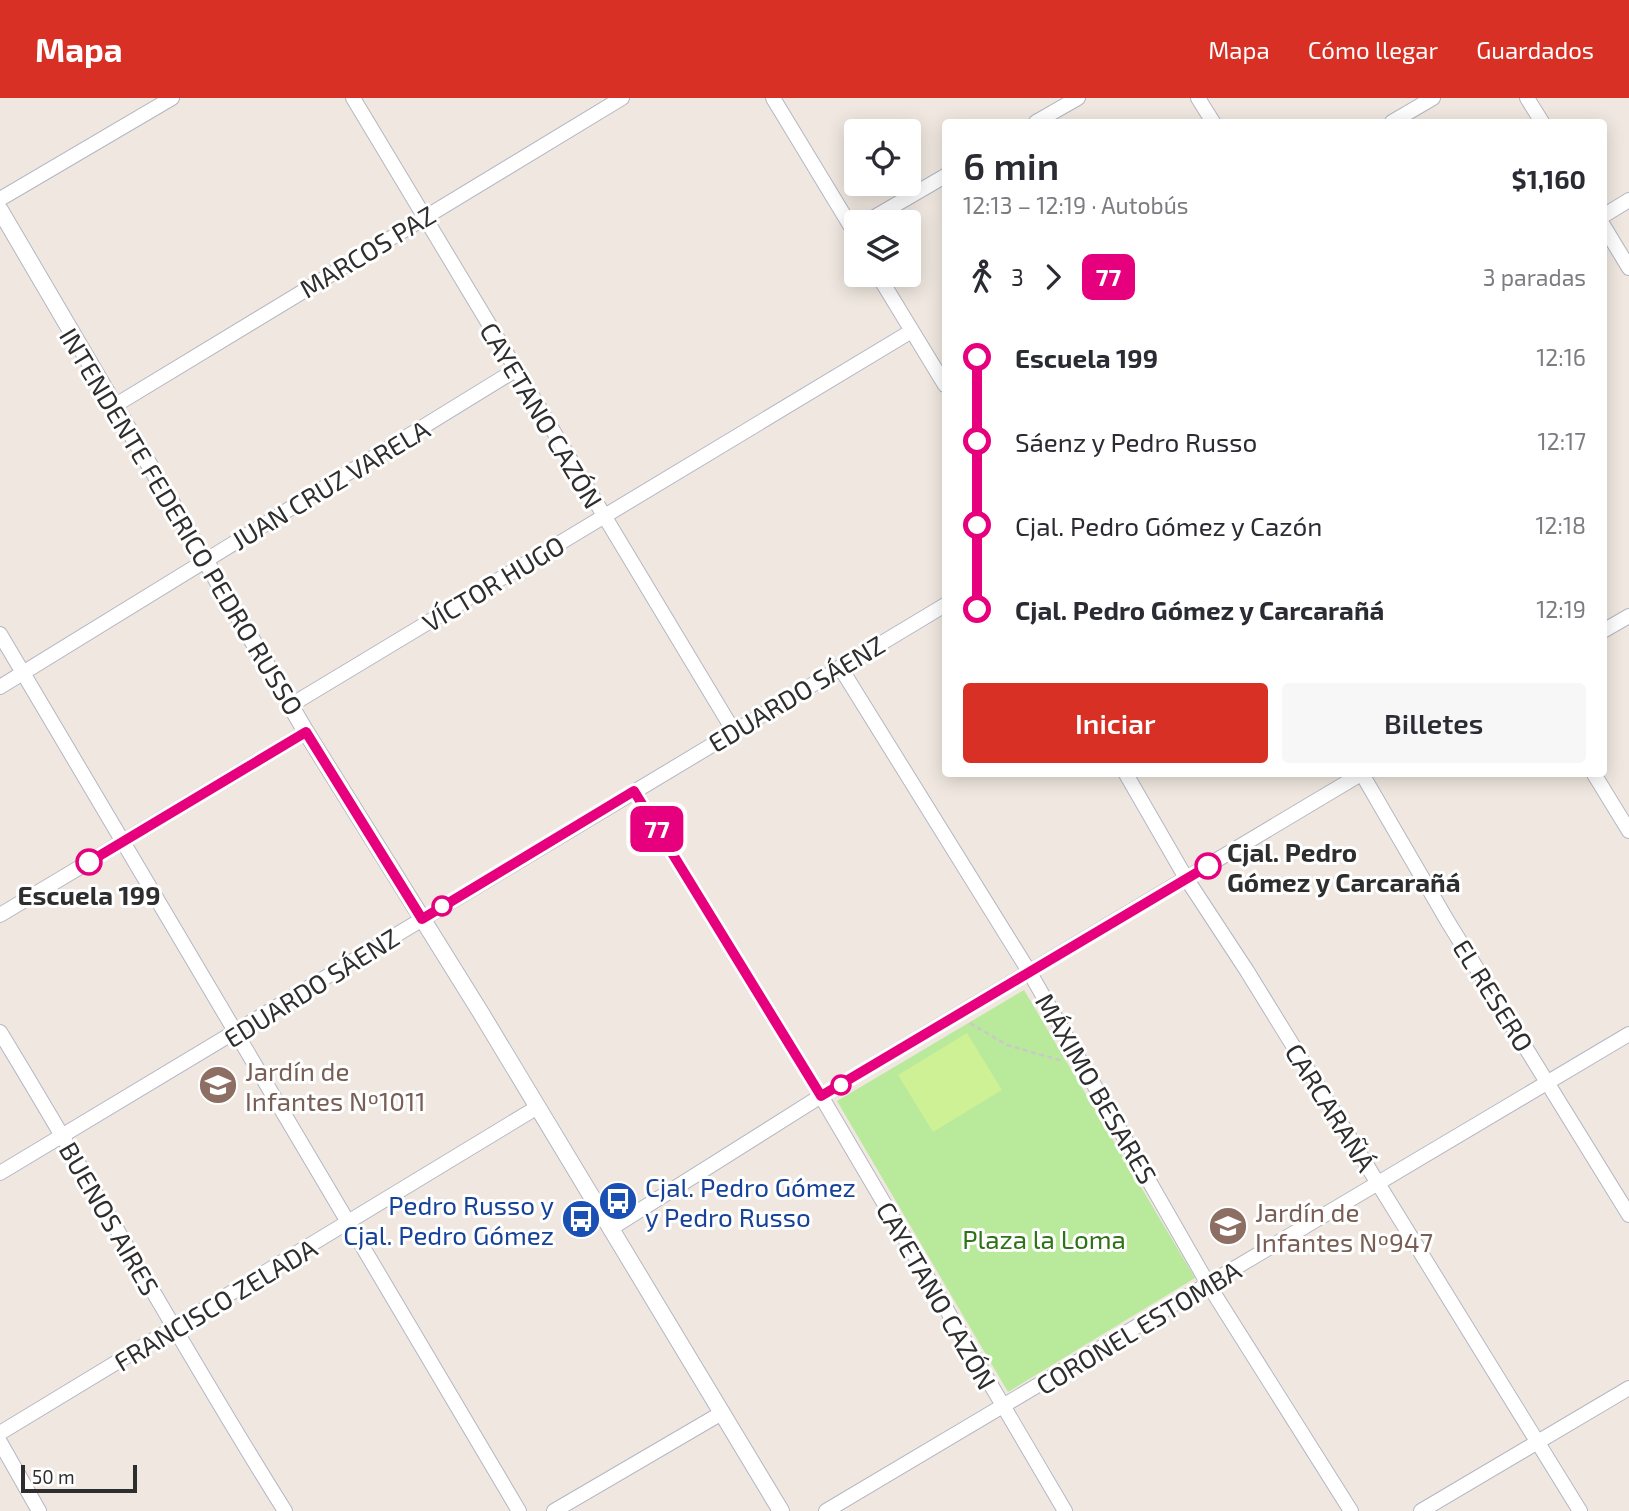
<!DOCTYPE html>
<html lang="es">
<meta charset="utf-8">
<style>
body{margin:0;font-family:"Exo 2",sans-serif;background:#f7f7f7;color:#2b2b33;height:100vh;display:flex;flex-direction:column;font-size:26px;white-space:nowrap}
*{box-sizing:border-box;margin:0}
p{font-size:23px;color:#7c7c81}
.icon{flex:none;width:38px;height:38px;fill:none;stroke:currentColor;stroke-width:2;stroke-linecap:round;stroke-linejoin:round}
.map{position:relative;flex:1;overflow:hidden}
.side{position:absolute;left:942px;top:21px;width:665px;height:658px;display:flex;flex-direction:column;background:#fff;border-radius:7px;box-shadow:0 4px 18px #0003}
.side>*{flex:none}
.badge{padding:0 14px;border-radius:10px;font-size:24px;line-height:46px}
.tools{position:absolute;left:844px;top:21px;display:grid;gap:14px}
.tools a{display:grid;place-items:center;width:77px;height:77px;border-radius:7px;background:#fff;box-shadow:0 4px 18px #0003;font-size:35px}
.scale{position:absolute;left:21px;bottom:18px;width:116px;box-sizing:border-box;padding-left:7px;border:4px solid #2e2e2e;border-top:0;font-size:19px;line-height:24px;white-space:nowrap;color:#2e2e2e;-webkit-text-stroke:5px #fff;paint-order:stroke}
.map>.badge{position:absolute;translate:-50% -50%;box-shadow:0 0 0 4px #fff}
.legs{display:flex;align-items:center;gap:10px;height:77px;padding:0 21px;font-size:23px}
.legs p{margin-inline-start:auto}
.head{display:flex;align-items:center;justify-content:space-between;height:119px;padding:0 21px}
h1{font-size:38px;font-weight:600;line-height:52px}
.primary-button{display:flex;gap:14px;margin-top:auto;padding:14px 21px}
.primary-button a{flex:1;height:80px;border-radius:7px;background:#d93025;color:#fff;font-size:28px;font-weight:600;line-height:80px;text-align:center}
.primary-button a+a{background:#f7f7f7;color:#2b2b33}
ul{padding:0 21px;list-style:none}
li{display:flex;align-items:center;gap:24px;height:84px;font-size:26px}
li i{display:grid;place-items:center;width:10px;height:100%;margin:0 9px;background:currentColor}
li i::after{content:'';width:18px;height:18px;margin:-9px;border:5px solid;border-radius:50%;background:#fff}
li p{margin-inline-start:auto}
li:first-child i{background:linear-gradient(#0000 50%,currentColor 0)}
li:last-child i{background:linear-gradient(currentColor 50%,#0000 0)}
header{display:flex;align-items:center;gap:42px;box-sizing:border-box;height:98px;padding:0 35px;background:#d93025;color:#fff}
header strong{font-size:33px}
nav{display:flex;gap:38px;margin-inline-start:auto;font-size:24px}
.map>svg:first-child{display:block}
.green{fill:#b9e99a}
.pitch{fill:#cff195}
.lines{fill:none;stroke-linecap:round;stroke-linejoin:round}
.minor-casing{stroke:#b4b7c2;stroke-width:16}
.tertiary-casing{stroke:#b4b7c2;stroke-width:18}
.path{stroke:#c9c9c9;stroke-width:2.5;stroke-dasharray:5 3.5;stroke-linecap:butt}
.minor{stroke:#fff;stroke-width:14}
.tertiary{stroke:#fff;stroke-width:16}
.line-1-casing{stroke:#fff;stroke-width:16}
.line-1{stroke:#e6007e;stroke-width:10}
.stop-1-dot{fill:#fff;stroke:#e6007e;stroke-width:3.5}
.labels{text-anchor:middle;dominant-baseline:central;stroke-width:6;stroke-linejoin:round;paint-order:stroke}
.street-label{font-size:26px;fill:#2e2e2e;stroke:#fff}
.stop-label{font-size:26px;font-weight:bold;fill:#2e2e2e;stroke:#fff;text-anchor:start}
.education-label{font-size:26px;fill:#785e54;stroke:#fff;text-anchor:start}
.transit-label{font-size:26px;fill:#164399;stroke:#fff;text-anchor:start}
.park-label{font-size:26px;fill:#2e7316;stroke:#fff}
</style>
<header>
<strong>Mapa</strong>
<nav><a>Mapa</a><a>Cómo llegar</a><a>Guardados</a></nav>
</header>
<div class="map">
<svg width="1629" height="1413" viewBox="0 0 1629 1413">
<rect width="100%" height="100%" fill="#f0e8e0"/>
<path class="green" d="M 1024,892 L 1195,1180 L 1008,1294 L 837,1003 Z"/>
<path class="pitch" d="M 967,935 L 1002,992 L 933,1034 L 898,977 Z"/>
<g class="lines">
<g class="minor-casing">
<g id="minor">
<path d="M 353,0 L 733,632"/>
<path d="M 773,0 L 856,137"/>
<path d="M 1198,0 L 1213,24"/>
<path d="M 1527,0 L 1542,24"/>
<path d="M 1036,24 L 1078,0"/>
<path d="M 1392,24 L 1433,0"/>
<path d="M 0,101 L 172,0"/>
<path d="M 1603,118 L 1629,102"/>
<path d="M 866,124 L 945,78"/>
<path d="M 1603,127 L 1629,170"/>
<path d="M 878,177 L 945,287"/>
<path d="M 114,308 L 622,0"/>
<path d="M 1603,533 L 1629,518"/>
<path d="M 0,536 L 519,1413"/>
<path d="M 840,569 L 1030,875 L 1208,1186 L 1351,1413"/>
<path d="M 0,589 L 517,271"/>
<path d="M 291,607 L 910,234"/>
<path d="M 1126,676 L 1186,780 L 1247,873 L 1580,1413"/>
<path d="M 1362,676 L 1448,824 L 1629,1117"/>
<path d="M 1594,676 L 1629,733"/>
<path d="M 634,693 L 821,998 L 1065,1413"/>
<path d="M 0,817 L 306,634"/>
<path d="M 0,934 C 97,1093 186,1256 285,1413"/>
<path d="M 0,1075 L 945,507"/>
<path d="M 610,1131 L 821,998 L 1361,676"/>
<path d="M 0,1335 L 536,1010"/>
<path d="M 0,1344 L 39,1413"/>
<path d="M 554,1413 L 720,1316"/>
<path d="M 826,1413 L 1629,936"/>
<path d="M 1421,1413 L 1629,1290"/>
</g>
</g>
<g class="tertiary-casing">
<path id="tertiary" d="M 0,112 L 306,634 L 481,915 L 781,1413"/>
</g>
<path class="path" d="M 970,925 L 1007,947 L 1063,963"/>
<use href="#minor" class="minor"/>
<use href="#tertiary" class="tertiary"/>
</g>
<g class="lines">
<g class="line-1-casing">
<path id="line-1" d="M 89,764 L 306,634 L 422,821 L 634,693 L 821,998 L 1208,768"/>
</g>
<use href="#line-1" class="line-1"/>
</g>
<defs>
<g id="school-disc" transform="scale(2.0125)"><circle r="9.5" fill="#8d6e63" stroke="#fff"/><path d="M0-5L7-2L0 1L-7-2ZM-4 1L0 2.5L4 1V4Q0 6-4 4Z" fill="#fff"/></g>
<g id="bus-disc" transform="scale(2.0125)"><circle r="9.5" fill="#1a4fb4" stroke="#fff"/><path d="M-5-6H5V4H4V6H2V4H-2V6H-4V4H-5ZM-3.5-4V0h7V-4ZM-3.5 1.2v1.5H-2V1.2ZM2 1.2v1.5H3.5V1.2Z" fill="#fff"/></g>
</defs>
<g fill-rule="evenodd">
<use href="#school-disc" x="218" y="987"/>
<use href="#bus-disc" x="618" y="1103"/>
<use href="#bus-disc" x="581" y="1121"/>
<use href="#school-disc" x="1228" y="1128"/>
</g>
<g class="stop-1-dot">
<circle cx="89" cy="764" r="12"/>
<circle cx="1208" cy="768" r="12"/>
<circle cx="442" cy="808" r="9"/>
<circle cx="841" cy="987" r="9"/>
</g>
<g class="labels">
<g class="street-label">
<text transform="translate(367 153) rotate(-31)">MARCOS PAZ</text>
<text transform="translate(542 317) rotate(59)">CAYETANO CAZÓN</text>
<text transform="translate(330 386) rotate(-31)">JUAN CRUZ VARELA</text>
<text transform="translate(182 423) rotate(59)">INTENDENTE FEDERICO PEDRO RUSSO</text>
<text transform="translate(493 485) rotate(-31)">VÍCTOR HUGO</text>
<text transform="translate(796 595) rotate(-31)">EDUARDO SÁENZ</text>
<text transform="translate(311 889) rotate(-32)">EDUARDO SÁENZ</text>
<text transform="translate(1494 897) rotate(58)">EL RESERO</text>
<text transform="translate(1097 990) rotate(60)">MÁXIMO BESARES</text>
<text transform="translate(1331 1009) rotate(58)">CARCARAÑÁ</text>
<text transform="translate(110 1120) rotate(60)">BUENOS AIRES</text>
<text transform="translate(937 1197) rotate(60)">CAYETANO CAZÓN</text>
<text transform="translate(215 1206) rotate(-31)">FRANCISCO ZELADA</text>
<text transform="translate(1138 1229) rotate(-31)">CORONEL ESTOMBA</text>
</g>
<g class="stop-label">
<text x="1227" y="753">Cjal. Pedro<tspan x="1227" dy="30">Gómez y Carcarañá</tspan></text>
<text x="89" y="796" text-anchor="middle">Escuela 199</text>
</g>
<g class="education-label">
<text x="245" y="972">Jardín de<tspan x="245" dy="30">Infantes Nº1011</tspan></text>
<text x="1255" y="1113">Jardín de<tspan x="1255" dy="30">Infantes Nº947</tspan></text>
</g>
<g class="transit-label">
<text x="645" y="1088">Cjal. Pedro Gómez<tspan x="645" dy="30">y Pedro Russo</tspan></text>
<text x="554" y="1106" text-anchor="end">Pedro Russo y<tspan x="554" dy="30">Cjal. Pedro Gómez</tspan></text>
</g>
<g class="park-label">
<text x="1044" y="1140">Plaza la Loma</text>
</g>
</g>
</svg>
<div class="tools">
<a><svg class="icon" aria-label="locate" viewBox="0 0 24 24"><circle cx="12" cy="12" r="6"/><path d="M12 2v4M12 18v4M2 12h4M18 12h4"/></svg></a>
<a><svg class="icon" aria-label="layers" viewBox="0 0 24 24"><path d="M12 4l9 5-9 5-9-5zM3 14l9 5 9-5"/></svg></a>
</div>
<div class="scale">50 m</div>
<b class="badge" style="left:657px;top:731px;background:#e6007e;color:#fff">77</b>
<section class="side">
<div class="head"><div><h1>6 min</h1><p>12:13 – 12:19 · Autobús</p></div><b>$1,160</b></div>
<div class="legs"><svg class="icon" aria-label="walk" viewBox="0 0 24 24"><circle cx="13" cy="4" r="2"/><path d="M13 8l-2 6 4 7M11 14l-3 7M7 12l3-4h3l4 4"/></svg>3<svg class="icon" aria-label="forward" viewBox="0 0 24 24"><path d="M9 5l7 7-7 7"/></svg><b class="badge" style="background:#e6007e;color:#fff">77</b><p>3 paradas</p></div>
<ul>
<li><i style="color:#e6007e"></i><b>Escuela 199</b><p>12:16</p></li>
<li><i style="color:#e6007e"></i><span>Sáenz y Pedro Russo</span><p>12:17</p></li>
<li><i style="color:#e6007e"></i><span>Cjal. Pedro Gómez y Cazón</span><p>12:18</p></li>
<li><i style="color:#e6007e"></i><b>Cjal. Pedro Gómez y Carcarañá</b><p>12:19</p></li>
</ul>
<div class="primary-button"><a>Iniciar</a><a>Billetes</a></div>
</section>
</div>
